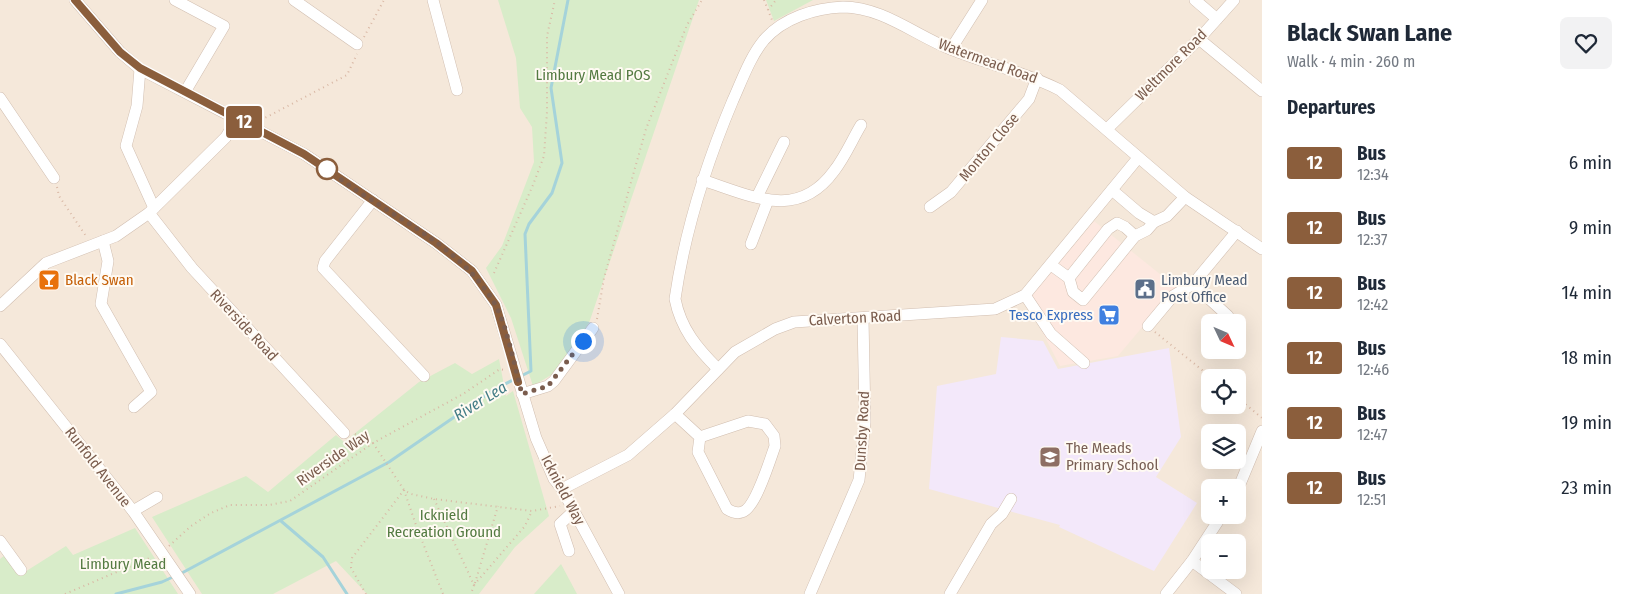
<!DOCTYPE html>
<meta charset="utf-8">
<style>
body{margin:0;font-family:"Fira Sans Condensed",sans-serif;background:#f2f2f3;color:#1f2937;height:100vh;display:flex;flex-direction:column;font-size:19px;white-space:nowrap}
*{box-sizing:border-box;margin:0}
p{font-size:16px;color:#747a83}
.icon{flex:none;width:28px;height:28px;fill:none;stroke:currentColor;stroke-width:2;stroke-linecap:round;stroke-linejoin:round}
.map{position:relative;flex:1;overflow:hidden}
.drawer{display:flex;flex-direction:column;background:#fff;width:375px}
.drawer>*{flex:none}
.badge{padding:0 10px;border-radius:4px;font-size:18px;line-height:32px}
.needle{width:32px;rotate:134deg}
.controls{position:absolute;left:1201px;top:314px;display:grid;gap:10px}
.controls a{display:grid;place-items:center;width:45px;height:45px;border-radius:8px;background:#fff;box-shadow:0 5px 20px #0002;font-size:25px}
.you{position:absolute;width:25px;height:25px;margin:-12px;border:4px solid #fff;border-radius:50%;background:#1a73e8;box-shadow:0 0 0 8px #1a73e833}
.map>.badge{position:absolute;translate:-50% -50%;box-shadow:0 0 0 2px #fff}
h2{padding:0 25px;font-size:19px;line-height:45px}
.round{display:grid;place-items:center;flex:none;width:52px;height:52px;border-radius:8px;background:#f2f2f3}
.overview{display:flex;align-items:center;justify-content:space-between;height:85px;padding:0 25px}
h1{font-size:24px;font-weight:700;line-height:38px}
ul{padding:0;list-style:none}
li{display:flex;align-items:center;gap:15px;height:65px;padding:0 25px}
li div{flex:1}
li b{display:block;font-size:19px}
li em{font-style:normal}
li .badge{min-width:55px;font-weight:700;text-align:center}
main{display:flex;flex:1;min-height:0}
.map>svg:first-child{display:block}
.residential{fill:#f5e8da;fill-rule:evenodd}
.commercial{fill:#fde8e0}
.education{fill:#f3e8fa}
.green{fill:#d8ecc9}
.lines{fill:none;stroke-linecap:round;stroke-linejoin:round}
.stream{stroke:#a5d3da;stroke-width:3}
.minor-casing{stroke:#d1beb0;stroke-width:12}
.path{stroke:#d9b8a5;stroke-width:2;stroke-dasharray:1 4;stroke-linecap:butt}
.minor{stroke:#fff;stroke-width:11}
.line-casing{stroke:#fff;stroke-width:11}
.line{stroke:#8b5e3c;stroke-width:8}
.walk{stroke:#7a5c4d;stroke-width:5;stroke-dasharray:0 9}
.stop-dot{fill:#fff;stroke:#8b5e3c;stroke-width:2.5}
.labels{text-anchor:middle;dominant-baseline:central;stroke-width:4;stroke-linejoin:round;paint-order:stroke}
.street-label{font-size:15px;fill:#7a5c4d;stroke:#fffaf3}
.park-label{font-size:15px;fill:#537a41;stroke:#fffaf3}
.food-label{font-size:15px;fill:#c56008;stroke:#fffaf3;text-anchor:start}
.service-label{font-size:15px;fill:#4e5e75;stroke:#fffaf3;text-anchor:start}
.shop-label{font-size:15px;fill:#366cbe;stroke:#fffaf3;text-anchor:end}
.education-label{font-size:15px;fill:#785e54;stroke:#fffaf3;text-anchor:start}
.water-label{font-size:16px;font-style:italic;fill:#437c86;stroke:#fffaf3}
</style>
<main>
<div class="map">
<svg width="1262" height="594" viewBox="0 0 1262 594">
<rect width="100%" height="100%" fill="#fdf6ec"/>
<path class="residential" d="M 0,0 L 1262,0 L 1262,594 L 0,594 ZM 1210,322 L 1238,322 L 1238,350 L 1210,350 ZM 1210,378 L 1238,378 L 1238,405 L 1210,405 ZM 1210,432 L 1238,432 L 1238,460 L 1210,460 ZM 1210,488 L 1238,488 L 1238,515 L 1210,515 ZM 1210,542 L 1238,542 L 1238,570 L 1210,570 Z"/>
<path class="commercial" d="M 1094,221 L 1176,287 L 1118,356 L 1060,366 L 1026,301 Z"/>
<path class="education" d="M 1001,337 L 1043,341 L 1058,369 L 1169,348 L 1181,437 L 1156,477 L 1197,503 L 1154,571 L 1059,527 L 1060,525 L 929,489 L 937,386 L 996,374 Z"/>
<g class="green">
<path d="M 498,0 L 699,0 L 589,323 L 556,372 L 533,386 L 511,318 L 486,268 L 502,246 L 534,162 L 532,127 L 520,108 L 516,58 Z"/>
<path d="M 766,0 L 813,0 L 774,21 Z"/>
<path d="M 499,359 L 506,396 L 513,391 L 549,516 L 515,547 L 479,594 L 367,594 L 336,561 L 273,594 L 202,594 L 152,517 L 246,476 L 268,492 L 336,435 L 344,442 L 419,382 L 455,363 L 472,374 Z"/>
<path d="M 135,528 L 178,594 L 0,594 L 0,559 L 5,555 L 20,575 L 66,546 L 73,555 Z"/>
<path d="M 561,564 L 577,594 L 534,594 Z"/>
</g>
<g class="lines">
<g class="stream">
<path d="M 281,521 L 323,557 L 347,594"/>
<path d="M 180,574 L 389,462 L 495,389 L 531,371 L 525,234 L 529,224 L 552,193 L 562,163 L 551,88 L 568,0"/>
<path d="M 116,594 L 162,582 L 175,576"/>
</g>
<g class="minor-casing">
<g id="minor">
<path d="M 75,0 L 120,52 L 140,69 L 304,154 L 436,243 L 472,271 L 496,305 L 536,438 L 554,479 L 562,489 L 619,594"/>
<path d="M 175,0 L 224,26 L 185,92"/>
<path d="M 294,0 L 357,44"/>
<path d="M 433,0 L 457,90"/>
<path d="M 1195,0 L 1217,19"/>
<path d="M 1199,39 L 1262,91"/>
<path d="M 951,49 L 982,0"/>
<path d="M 140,69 L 137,106 L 126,146 L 154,208"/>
<path d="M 0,98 L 54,178"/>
<path d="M 1107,129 L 1199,39 L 1234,0"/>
<path d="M 702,180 C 750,195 797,222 834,171 C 845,157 852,140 861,125"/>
<path d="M 1112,190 L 1139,213 L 1154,222 L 1167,216 L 1185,197"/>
<path d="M 757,197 L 784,142"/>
<path d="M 373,200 L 325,261 L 323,268 L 424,376"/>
<path d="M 930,207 L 951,192 L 1029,99 L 1037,78"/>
<path d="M 149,213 L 192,268 L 344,433"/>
<path d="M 103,241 L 108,261 L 101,304 L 151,392 L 134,407"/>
<path d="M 751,244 L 768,200"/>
<path d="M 1051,265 L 1069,278 L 1073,292 L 1083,300 L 1135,236 L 1147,230 L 1154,222"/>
<path d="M 1069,278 L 1108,229 L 1117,223 L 1125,227 L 1135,236"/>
<path d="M 1193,284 L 1228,316"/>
<path d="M 1025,295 L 1051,334 L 1084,363"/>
<path d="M 0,306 L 46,263 L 116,236 L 149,213 L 226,137 L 237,118"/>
<path d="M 1148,326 L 1173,296 L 1193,284 L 1237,231"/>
<path d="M 0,344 L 133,511 L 190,594"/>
<path d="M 718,369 C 697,348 681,329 675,299 C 685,230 706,164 733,100 C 742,80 750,57 764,40 C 783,18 815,8 843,7 C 882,7 915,35 950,49 C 987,64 1025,72 1060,90 L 1185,197 L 1262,249"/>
<path d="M 522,394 L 548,386 L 554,381 L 593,328"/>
<path d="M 675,414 L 700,437 L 748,421 L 765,424 L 774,436 L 775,446 C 770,460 755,509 742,512 C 737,514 732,512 727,509 L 698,452 L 700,437"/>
<path d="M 562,489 L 628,455 L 675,414 L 735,352 L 775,329 L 794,322 L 995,309 L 1025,295 L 1138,158"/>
<path d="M 1238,489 L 1262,431"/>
<path d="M 133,511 L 157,497"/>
<path d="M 0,541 L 21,570"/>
<path d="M 569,551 L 560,524 L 574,511"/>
<path d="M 1192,561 L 1236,594"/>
<path d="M 810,594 L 859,480 L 865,422 L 863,318"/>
<path d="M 950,594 L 991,524 L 1002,514 L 1011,499"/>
<path d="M 1166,594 L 1192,561 L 1222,515"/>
</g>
</g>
<g class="path">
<path d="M 764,0 L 772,20"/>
<path d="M 768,10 L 776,0"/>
<path d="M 364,37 L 384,0"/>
<path d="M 261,120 L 347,75 L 357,54"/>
<path d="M 57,187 L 59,196 L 86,236"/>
<path d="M 494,273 L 533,185 L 544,156 L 547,112 L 547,36 L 555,0"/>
<path d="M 597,319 L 604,278 L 646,129 L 687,25 L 702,0"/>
<path d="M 1155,332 L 1212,378"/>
<path d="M 1238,398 L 1262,418"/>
<path d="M 355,434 L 373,443 L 404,490 L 411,494 L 434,499 L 532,511 L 560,506"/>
<path d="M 404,490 L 417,528 L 443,594"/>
<path d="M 434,499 L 474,585 L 471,594"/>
<path d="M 169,546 L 191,526 L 211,513 L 230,505 L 269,505 L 290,501 L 373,443 L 463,394 L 500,369 L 504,370"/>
<path d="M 475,583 L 498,506"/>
<path d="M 474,585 L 525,526 L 532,511"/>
<path d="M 65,594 L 152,557"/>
<path d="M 366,594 L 351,568 L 352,558 L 404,490"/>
</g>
<use href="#minor" class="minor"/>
</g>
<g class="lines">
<g class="line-casing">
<path id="line" d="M 75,0 L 120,52 L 140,68 L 304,154 L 436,243 L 472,271 L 496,305 L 518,382"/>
</g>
<use href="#line" class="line"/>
<path class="walk" d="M 327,169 C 382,213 458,241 495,304 C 507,325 515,369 522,394 L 548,386 L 583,341"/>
</g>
<defs>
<g id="bar-square" transform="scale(1.125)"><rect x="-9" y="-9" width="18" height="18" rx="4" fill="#e8710a" stroke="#fffaf3"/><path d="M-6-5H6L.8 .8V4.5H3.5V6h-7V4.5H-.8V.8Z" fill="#fff"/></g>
<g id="civic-square" transform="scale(1.125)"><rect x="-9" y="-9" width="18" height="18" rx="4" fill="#5c6f8a" stroke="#fffaf3"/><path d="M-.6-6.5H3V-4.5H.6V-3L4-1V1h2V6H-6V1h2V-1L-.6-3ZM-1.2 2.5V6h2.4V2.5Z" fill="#fff"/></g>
<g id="supermarket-square" transform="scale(1.125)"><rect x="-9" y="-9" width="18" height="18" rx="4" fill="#3f7fe0" stroke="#fffaf3"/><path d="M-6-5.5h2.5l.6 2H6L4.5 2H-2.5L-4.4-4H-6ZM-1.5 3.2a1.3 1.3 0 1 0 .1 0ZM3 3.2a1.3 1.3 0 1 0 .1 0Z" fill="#fff"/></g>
<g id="school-square" transform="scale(1.125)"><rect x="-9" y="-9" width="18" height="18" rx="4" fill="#8d6e63" stroke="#fffaf3"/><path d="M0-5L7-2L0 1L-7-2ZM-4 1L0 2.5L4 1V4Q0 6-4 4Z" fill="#fff"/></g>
</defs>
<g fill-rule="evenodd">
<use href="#bar-square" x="49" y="280"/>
<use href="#civic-square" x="1145" y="289"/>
<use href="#supermarket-square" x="1109" y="315"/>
<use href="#school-square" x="1050" y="457"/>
</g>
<circle class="stop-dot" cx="327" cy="169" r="10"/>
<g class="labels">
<g class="street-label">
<text transform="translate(988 61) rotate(20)">Watermead Road</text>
<text transform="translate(1171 65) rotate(-45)">Weltmore Road</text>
<text transform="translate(989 147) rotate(-50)">Monton Close</text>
<text transform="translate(855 318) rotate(-3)">Calverton Road</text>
<text transform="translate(244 325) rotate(47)">Riverside Road</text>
<text transform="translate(862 431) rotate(-87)">Dunsby Road</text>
<text transform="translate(333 458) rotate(-35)">Riverside Way</text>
<text transform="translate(98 467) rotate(52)">Runfold Avenue</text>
<text transform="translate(563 490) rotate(62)">Icknield Way</text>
</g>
<g class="park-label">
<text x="593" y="75">Limbury Mead POS</text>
<text x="444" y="515">Icknield<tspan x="444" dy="17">Recreation Ground</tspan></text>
<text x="123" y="564">Limbury Mead</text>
</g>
<g class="food-label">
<text x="65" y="280">Black Swan</text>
</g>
<g class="service-label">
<text x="1161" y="280">Limbury Mead<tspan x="1161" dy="17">Post Office</tspan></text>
</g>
<g class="shop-label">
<text x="1093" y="315">Tesco Express</text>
</g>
<g class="education-label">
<text x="1066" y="448">The Meads<tspan x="1066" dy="17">Primary School</tspan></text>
</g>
<g class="water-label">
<text transform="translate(480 401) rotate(-32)">River Lea</text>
</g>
</g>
</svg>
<div class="controls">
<a><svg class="needle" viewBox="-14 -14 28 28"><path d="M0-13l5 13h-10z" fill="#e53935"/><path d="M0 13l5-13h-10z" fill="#747a83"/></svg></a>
<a><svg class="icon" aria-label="locate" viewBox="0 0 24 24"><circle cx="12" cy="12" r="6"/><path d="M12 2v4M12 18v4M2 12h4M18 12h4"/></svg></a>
<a><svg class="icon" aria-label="layers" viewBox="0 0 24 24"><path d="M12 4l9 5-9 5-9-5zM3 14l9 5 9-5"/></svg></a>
<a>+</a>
<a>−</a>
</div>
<div class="you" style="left:583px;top:341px"></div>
<b class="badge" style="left:244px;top:122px;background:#8b5e3c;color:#fff">12</b>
</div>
<section class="drawer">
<div class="overview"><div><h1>Black Swan Lane</h1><p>Walk · 4 min · 260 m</p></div><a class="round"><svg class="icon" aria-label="heart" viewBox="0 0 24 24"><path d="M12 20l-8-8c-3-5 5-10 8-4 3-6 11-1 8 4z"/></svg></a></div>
<h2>Departures</h2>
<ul>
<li><span class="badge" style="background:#8b5e3c;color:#fff">12</span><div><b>Bus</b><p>12:34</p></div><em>6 min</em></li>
<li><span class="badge" style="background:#8b5e3c;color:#fff">12</span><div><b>Bus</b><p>12:37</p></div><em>9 min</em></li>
<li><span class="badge" style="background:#8b5e3c;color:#fff">12</span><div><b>Bus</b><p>12:42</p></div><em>14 min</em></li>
<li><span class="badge" style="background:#8b5e3c;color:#fff">12</span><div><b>Bus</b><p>12:46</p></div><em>18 min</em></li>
<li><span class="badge" style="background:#8b5e3c;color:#fff">12</span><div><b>Bus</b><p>12:47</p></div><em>19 min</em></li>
<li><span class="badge" style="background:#8b5e3c;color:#fff">12</span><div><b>Bus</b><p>12:51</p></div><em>23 min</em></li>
</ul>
</section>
</main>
